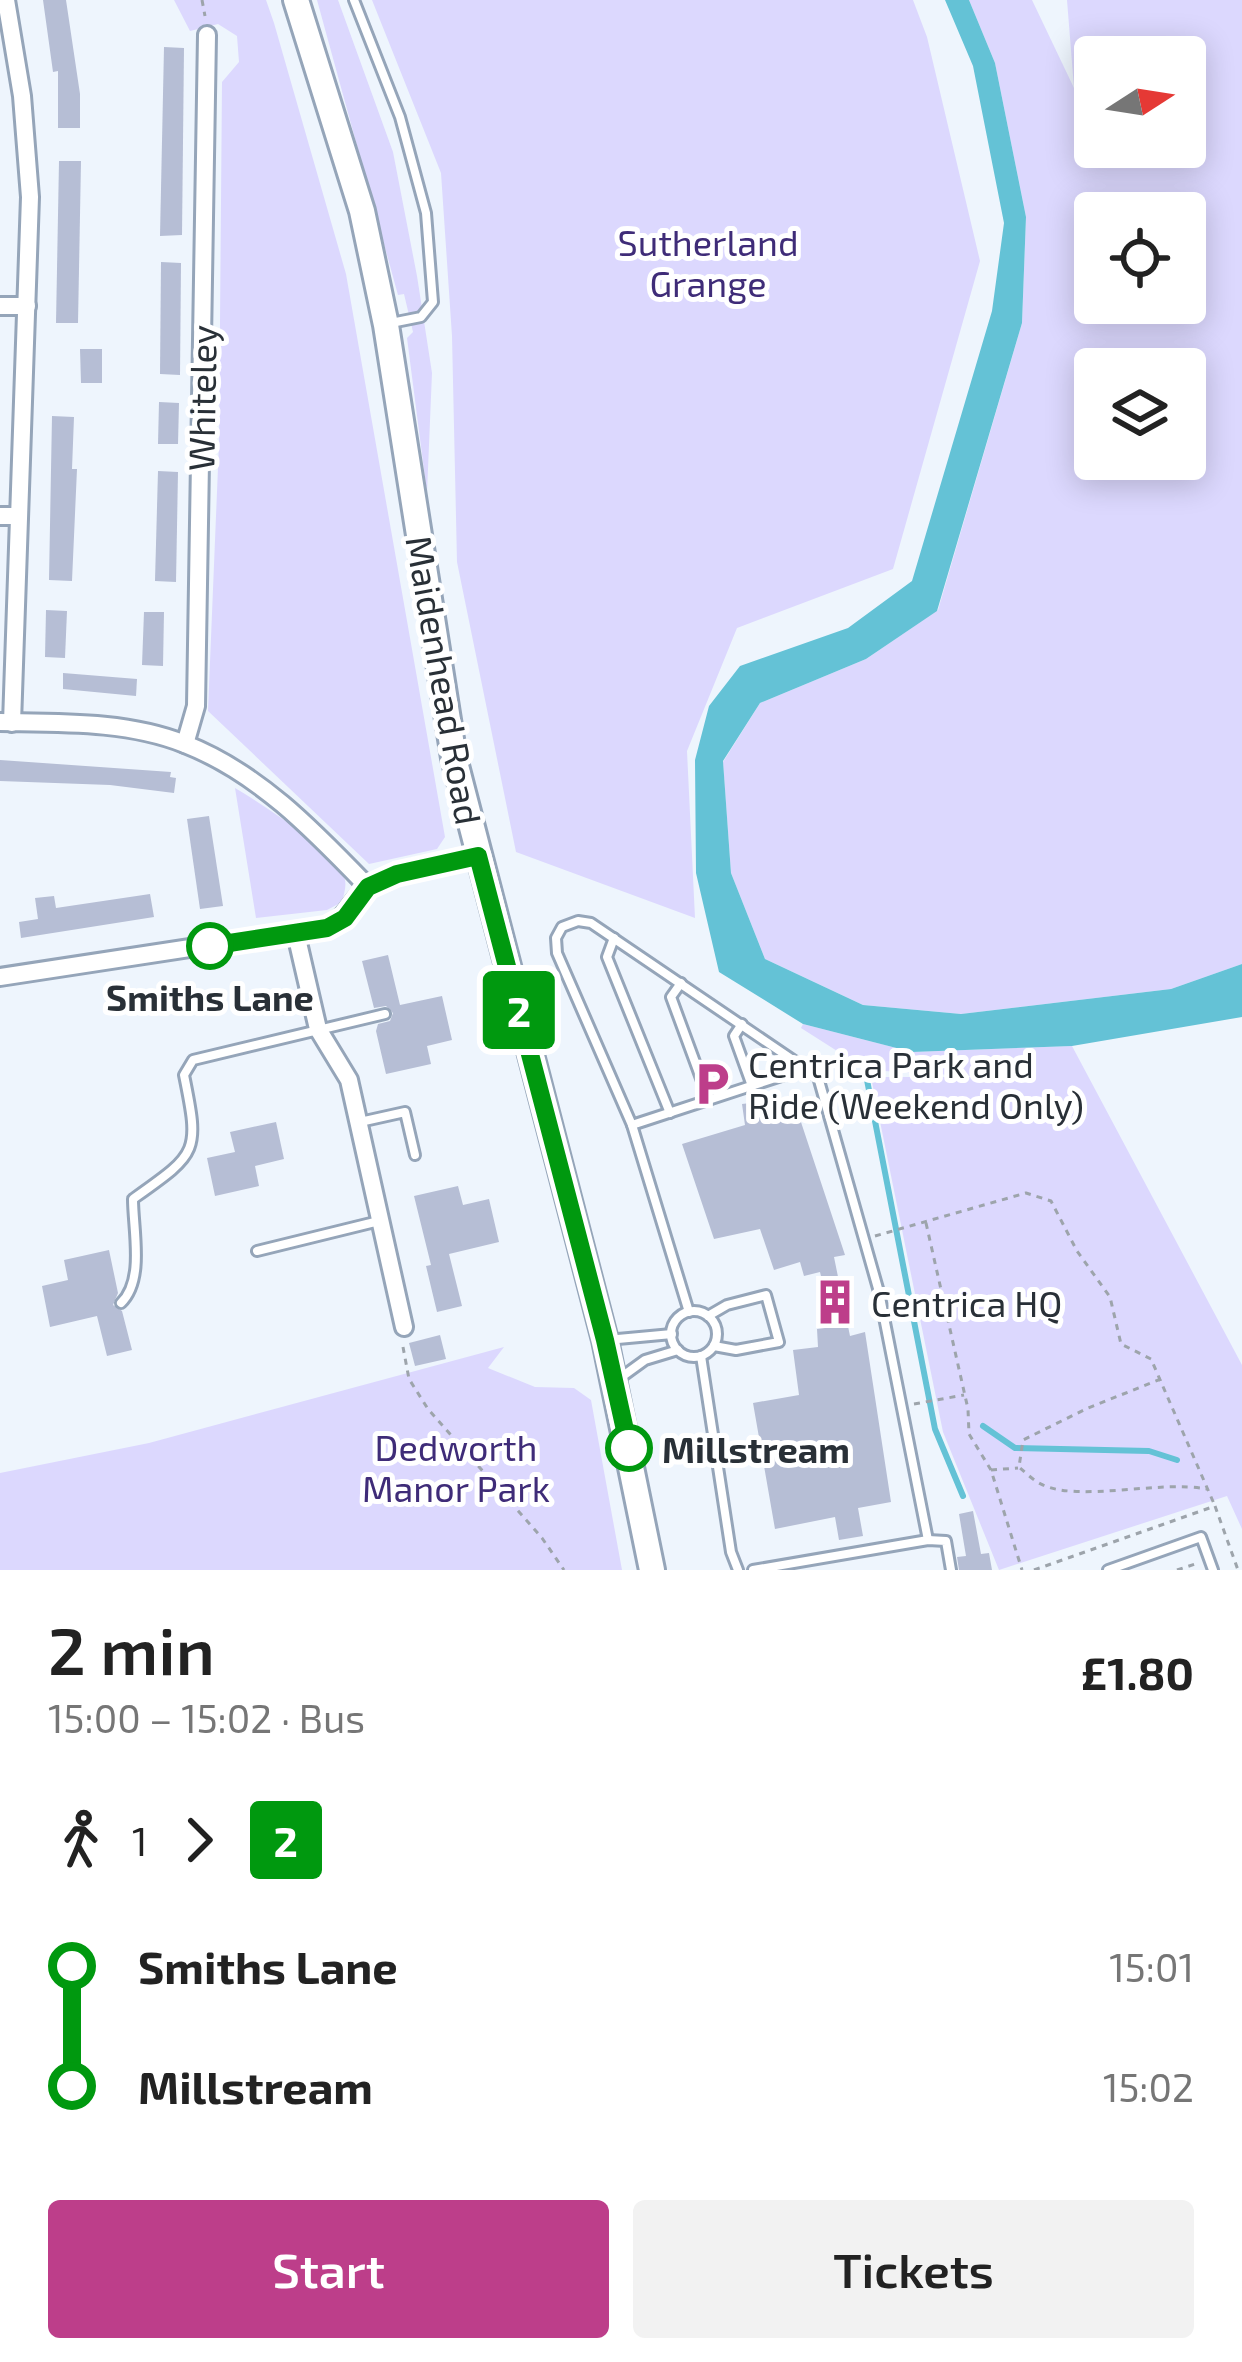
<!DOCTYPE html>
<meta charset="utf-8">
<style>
body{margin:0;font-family:"Exo 2",sans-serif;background:#f2f2f2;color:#222;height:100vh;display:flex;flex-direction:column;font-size:45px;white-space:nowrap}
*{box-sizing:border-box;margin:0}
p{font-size:39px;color:#767676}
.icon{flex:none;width:66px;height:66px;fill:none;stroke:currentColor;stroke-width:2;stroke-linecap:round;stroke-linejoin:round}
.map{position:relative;height:1570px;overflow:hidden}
.details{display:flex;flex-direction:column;background:#fff;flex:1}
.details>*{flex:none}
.badge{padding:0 24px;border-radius:9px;font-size:42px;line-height:78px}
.needle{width:78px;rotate:78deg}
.fabs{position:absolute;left:1074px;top:36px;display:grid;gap:24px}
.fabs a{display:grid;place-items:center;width:132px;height:132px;border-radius:12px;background:#fff;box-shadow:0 6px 30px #0003;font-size:60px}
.map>.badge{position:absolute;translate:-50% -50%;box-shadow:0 0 0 6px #fff}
.legs{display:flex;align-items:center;gap:18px;height:132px;padding:0 48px;font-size:39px}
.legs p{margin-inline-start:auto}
.head{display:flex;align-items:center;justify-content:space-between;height:204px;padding:0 48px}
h1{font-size:66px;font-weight:600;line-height:90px}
.cta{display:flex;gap:24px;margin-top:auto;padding:24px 48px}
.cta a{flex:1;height:138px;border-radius:12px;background:#bd3e8a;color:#fff;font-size:48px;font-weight:600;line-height:138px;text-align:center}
.cta a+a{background:#f2f2f2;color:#222}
ul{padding:0 48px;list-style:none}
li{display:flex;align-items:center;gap:42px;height:120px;font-size:45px}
li i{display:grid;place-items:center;width:18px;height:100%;margin:0 15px;background:currentColor}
li i::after{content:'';width:30px;height:30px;margin:-15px;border:9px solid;border-radius:50%;background:#fff}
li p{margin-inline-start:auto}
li:first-child i{background:linear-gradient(#0000 50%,currentColor 0)}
li:last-child i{background:linear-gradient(currentColor 50%,#0000 0)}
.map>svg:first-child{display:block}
.green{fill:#dcd8fe;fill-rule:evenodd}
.water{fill:#64c2d6}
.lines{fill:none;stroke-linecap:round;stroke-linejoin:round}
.stream{stroke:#64c2d6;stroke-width:6}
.building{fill:#b6bed5}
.service-casing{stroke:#95a5b9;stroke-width:14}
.minor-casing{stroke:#95a5b9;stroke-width:22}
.primary-casing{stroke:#95a5b9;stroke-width:30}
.path{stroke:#9da4ab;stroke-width:3;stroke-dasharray:6 6;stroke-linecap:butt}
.service{stroke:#fff;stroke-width:8}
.minor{stroke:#fff;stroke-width:16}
.primary{stroke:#fff;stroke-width:24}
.line-1-casing{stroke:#fff;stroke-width:27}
.line-1{stroke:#00990f;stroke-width:18}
.stop-1-dot{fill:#fff;stroke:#00990f;stroke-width:6}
.labels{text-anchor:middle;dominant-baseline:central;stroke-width:10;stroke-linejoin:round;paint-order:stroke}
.park-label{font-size:36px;fill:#3f2c78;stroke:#fff}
.street-label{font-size:36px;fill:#293037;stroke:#fff}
.stop-label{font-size:36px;font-weight:bold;fill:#293037;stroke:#fff}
.poi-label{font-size:36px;fill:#293037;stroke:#fff;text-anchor:start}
</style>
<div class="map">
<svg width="1242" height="1570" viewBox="0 0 1242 1570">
<rect width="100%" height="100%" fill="#eef5fd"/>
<g class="green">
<path d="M 174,0 L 266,0 L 274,23 L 346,274 L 445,837 L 437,849 L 369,864 L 208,711 L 219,443 L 222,82 L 239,62 L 237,36 L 218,24 L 190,31 Z"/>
<path d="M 317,0 L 338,0 L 393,152 L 417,276 L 432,373 L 427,493 L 407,338 L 413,332 L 404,294 L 398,295 Z"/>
<path d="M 372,0 L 913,0 L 927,37 L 980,261 L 893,569 L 737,628 L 687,751 L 695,918 L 516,852 L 457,562 L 452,336 L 441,173 Z"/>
<path d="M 969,0 L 1032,0 L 1074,88 L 1067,0 L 1242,0 L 1242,964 L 1171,989 L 961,1014 L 863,1005 L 765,959 L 731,873 L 723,762 L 760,703 L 866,659 L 938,610 L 1022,323 L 1026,217 L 995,63 ZM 1095,57 L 1185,57 L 1185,147 L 1095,147 ZM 1095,213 L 1185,213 L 1185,303 L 1095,303 ZM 1095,369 L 1185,369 L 1185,459 L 1095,459 Z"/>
<path d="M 235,788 C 259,802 333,850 343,874 C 348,884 344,893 342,902 L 327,910 L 256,918 Z"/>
<path d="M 803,1024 L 912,1052 L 1072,1046 L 1242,1365 L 1242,1529 L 1227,1496 L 999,1570 L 943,1432 L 871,1077 L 986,1077 L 867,1070 L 801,1028 Z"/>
<path d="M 504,1347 L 488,1368 L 535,1387 L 574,1388 L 591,1400 L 622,1570 L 0,1570 L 0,1473 L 149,1443 Z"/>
</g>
<path class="water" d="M 945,0 L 969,0 L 995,63 L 1026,217 L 1022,323 L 937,611 L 866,659 L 760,703 L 723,761 L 731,873 L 765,959 L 863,1005 L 961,1014 L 1171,989 L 1242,964 L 1242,1017 L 1072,1046 L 912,1052 L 803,1024 L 719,972 L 696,873 L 695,760 L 709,706 L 740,666 L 848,628 L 912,581 L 992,311 L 1004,223 L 973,66 Z"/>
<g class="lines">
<g class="stream">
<path d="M 867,1080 L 935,1429 L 963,1496"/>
<path d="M 983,1426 L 1015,1448 L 1149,1451 L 1177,1460"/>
</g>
</g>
<g class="building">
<path d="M 43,0 L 66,0 L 80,94 L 80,128 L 58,128 L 58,71 L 53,72 Z"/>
<path d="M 164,47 L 184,48 L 182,235 L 160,236 Z"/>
<path d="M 59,161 L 81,161 L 78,323 L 56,323 Z"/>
<path d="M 161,262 L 181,263 L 180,375 L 160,374 Z"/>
<path d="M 80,349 L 102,349 L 102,383 L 81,383 Z"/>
<path d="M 159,402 L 179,403 L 178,444 L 158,444 Z"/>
<path d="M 52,416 L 74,417 L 72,469 L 77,469 L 72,581 L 49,580 Z"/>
<path d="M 158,471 L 178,472 L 176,582 L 155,581 Z"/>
<path d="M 46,610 L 67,611 L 65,658 L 45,657 Z"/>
<path d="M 144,612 L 164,612 L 163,666 L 142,665 Z"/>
<path d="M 63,673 L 137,679 L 136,696 L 63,689 Z"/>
<path d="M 0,760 L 171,772 L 170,777 L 176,778 L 174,793 L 110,785 L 0,781 Z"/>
<path d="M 209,816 L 223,906 L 200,909 L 187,819 Z"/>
<path d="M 150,894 L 154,917 L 21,938 L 19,922 L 38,919 L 35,898 L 54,896 L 56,908 Z"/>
<path d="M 388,955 L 400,1005 L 442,996 L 452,1040 L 427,1046 L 431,1064 L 386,1074 L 376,1031 L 378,1024 L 390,1021 L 393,1013 L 386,1006 L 374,1008 L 362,961 Z"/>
<path d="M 759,1102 L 763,1120 L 797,1110 L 845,1255 L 834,1257 L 850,1336 L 865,1332 L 891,1502 L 858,1508 L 863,1536 L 839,1540 L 835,1517 L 775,1529 L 753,1403 L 799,1395 L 793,1350 L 818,1347 L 817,1329 L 833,1327 L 820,1272 L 804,1276 L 800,1262 L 774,1270 L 760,1229 L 714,1239 L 682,1144 L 745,1125 L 742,1104 Z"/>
<path d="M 276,1122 L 284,1159 L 255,1166 L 259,1186 L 215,1196 L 207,1158 L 235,1152 L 230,1132 Z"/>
<path d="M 458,1186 L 463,1205 L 489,1199 L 499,1242 L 449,1254 L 462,1306 L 437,1312 L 426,1266 L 431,1265 L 414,1196 Z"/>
<path d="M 109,1250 L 118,1293 L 113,1305 L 122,1311 L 132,1350 L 107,1356 L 97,1316 L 50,1327 L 42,1286 L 68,1280 L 64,1260 Z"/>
<path d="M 440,1335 L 446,1359 L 415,1366 L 409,1343 Z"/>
<path d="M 973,1511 L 981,1554 L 989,1553 L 992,1570 L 959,1570 L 957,1557 L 966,1556 L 959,1514 Z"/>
</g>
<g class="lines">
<g class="service-casing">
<g id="service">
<path d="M 354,0 L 400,117 L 426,213 L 433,302 L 421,317 L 391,323"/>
<path d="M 614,938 L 607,957 L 670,1113"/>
<path d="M 681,983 L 671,997 L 709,1100"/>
<path d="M 742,1024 L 734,1036 L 752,1086"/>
<path d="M 360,1122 L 405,1112 L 415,1155"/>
<path d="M 632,1125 L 806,1068"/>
<path d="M 257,1251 L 379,1221"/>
<path d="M 121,1303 C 145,1280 133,1230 133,1199 C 198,1153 200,1153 184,1075 L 193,1060 L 385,1014"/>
<circle cx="694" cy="1334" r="23"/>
<path d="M 689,1312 L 632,1125 L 557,953 L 556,938 L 562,927 L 578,921 L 591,923 L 818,1077 L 879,1292 L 928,1540"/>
<path d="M 708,1316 L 727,1305 L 766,1295 L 779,1342 L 736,1350 L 714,1346"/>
<path d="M 607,1340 L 672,1334"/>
<path d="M 701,1356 L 731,1552 L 738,1570"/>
<path d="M 616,1381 L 645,1360 L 678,1350"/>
<path d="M 753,1570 L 928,1540 L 946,1541 L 951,1570"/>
<path d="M 1108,1570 L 1201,1537 L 1213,1570"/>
</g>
</g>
<g class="minor-casing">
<g id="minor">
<path d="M 6,0 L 22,96 L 30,197 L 12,723"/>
<path d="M 0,306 L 27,306"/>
<path d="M 0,516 L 18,516"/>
<path d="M 0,722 C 61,723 128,721 185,744 C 259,773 314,831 368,887"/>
<path d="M 185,744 L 196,706 L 207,35"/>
<path d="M 296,934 L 318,1029 L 349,1080 L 404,1327"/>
<path d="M 0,977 L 327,927 C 349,916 350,901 367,888 C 396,866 444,864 478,856"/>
</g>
</g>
<g class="primary-casing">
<path id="primary" d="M 296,0 L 362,211 L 386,325 L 454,758 L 605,1340 L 652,1570"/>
</g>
<g class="path">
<path d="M 202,0 L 205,16"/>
<path d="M 926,1223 L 968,1409 L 969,1434 L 991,1470 L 1022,1570"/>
<path d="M 875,1236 L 1026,1193 L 1051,1201 L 1077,1251 L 1110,1297 L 1121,1344 L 1151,1359 L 1215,1506"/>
<path d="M 403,1347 L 409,1379 L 428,1409 L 542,1538 L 564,1570"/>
<path d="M 1161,1379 L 1088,1408 L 1023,1440 L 1019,1467 C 1026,1473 1035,1482 1043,1485 C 1080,1502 1160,1480 1207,1489"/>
<path d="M 914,1404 L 964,1395"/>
<path d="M 991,1470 L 1018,1468"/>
<path d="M 1034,1570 L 1215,1506 L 1238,1570"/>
<path d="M 1177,1570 L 1198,1563"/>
</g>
<use href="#service" class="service"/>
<use href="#minor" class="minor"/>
<use href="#primary" class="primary"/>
</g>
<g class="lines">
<g class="line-1-casing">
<path id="line-1" d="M 210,946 L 327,928 L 345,918 L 368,887 L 397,874 L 478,856 L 605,1340 L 629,1448"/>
</g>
<use href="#line-1" class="line-1"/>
</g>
<defs>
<g id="parking-bare" transform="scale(3.6)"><path d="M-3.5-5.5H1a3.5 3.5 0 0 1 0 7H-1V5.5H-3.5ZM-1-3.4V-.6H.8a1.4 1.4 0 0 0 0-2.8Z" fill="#bd3e8a" stroke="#fff" stroke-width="2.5" paint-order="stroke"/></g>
<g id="building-bare" transform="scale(3.6)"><path d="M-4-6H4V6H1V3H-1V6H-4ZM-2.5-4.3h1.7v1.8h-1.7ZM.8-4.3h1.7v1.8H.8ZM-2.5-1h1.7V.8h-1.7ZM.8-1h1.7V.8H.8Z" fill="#bd3e8a" stroke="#fff" stroke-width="2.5" paint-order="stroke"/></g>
</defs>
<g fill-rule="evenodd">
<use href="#parking-bare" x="712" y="1084"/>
<use href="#building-bare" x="835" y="1302"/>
</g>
<g class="stop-1-dot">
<circle cx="210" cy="946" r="21"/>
<circle cx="629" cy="1448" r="21"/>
</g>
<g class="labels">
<g class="park-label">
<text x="708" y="241">Sutherland<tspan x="708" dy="41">Grange</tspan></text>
<text x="456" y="1446">Dedworth<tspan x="456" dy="41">Manor Park</tspan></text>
</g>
<g class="street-label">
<text transform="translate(201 398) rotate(-89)">Whiteley</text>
<text transform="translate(445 680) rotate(80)">Maidenhead Road</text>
</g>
<g class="stop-label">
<text x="210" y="996">Smiths Lane</text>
<text x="662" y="1448" text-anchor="start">Millstream</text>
</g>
<g class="poi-label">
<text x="748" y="1063">Centrica Park and<tspan x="748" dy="41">Ride (Weekend Only)</tspan></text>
<text x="871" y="1302">Centrica HQ</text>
</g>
</g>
</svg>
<div class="fabs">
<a><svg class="needle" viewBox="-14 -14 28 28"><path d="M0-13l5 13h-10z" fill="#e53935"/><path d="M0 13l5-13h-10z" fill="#767676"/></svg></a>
<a><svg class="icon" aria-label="locate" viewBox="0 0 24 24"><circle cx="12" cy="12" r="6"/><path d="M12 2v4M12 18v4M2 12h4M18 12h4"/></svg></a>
<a><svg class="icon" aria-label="layers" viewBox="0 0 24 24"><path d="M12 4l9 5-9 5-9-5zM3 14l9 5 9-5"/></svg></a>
</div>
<b class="badge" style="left:519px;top:1010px;background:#00990f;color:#fff">2</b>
</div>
<section class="details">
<div class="head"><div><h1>2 min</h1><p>15:00 – 15:02 · Bus</p></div><b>£1.80</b></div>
<div class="legs"><svg class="icon" aria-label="walk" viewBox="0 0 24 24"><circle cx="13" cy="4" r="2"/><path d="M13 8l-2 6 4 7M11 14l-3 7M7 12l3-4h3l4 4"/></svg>1<svg class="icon" aria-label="forward" viewBox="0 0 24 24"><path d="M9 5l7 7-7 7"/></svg><b class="badge" style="background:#00990f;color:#fff">2</b></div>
<ul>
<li><i style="color:#00990f"></i><b>Smiths Lane</b><p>15:01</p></li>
<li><i style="color:#00990f"></i><b>Millstream</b><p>15:02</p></li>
</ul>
<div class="cta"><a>Start</a><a>Tickets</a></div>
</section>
